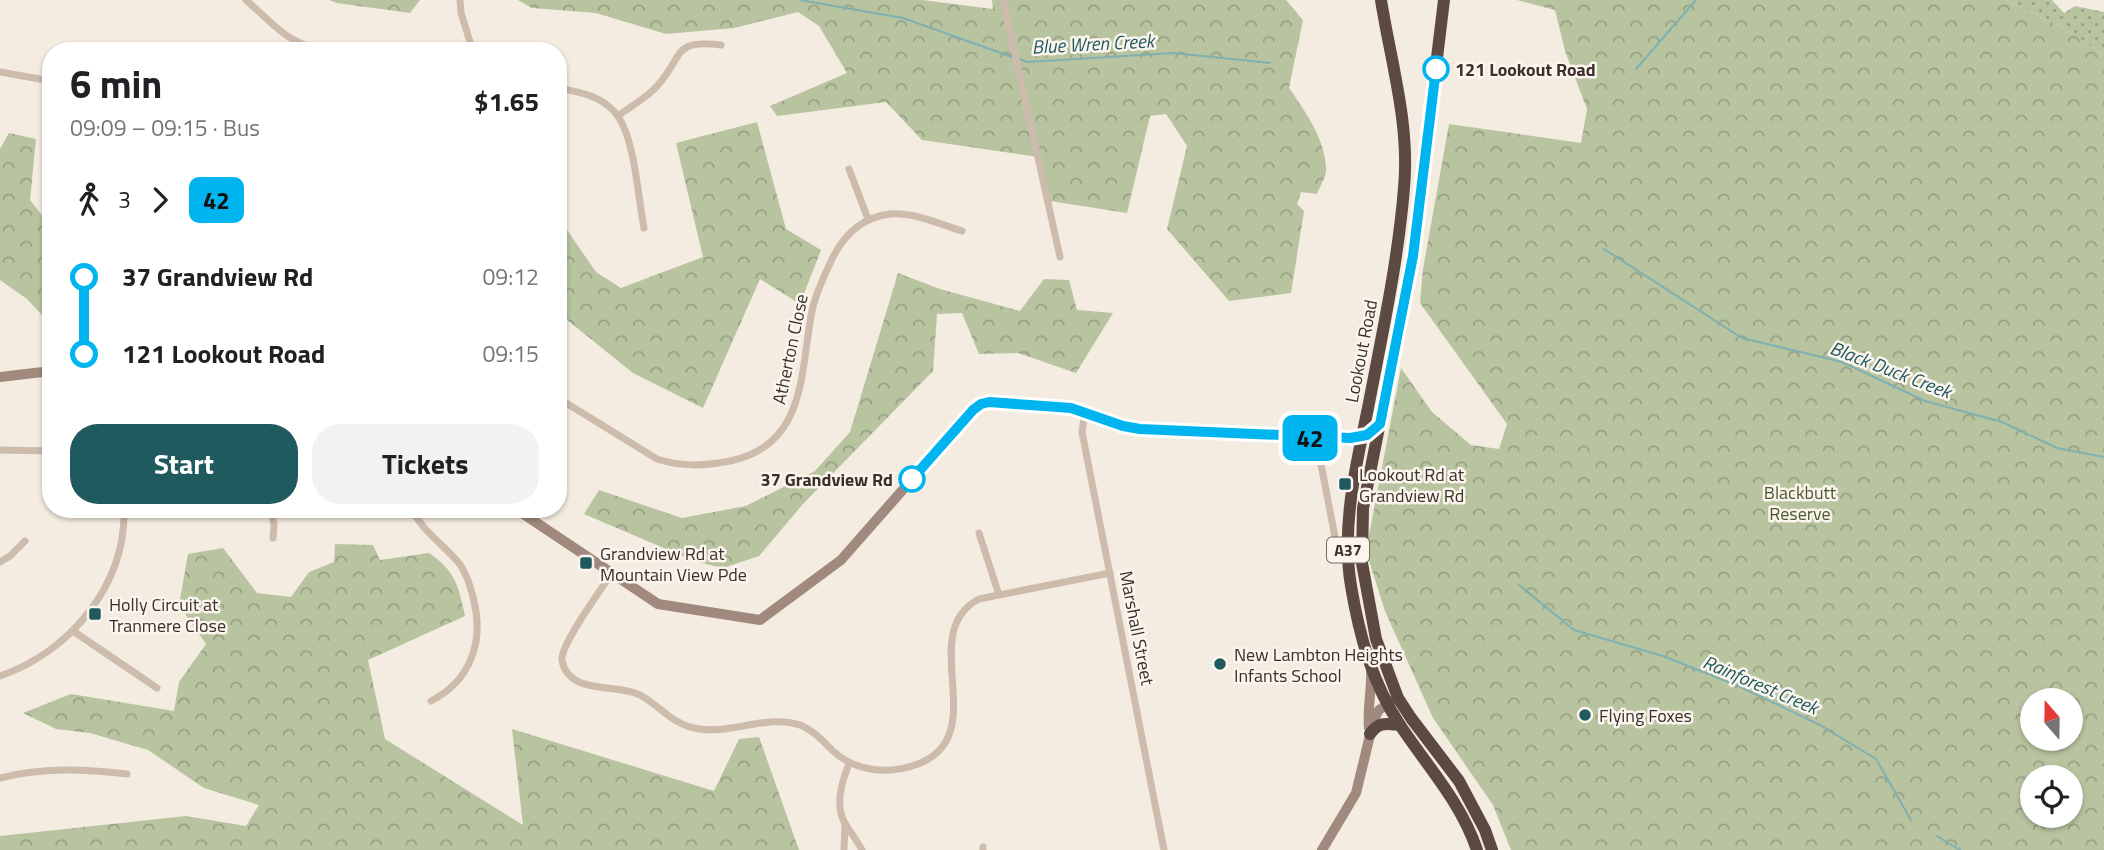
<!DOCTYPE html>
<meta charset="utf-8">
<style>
body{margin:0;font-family:"Titillium Web",sans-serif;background:#f2f2f2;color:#202124;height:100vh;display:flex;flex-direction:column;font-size:26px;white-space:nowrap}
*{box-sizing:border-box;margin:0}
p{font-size:23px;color:#757577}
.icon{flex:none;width:38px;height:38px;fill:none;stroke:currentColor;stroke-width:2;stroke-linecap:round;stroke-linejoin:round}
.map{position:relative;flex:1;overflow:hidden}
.sheet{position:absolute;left:42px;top:42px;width:525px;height:476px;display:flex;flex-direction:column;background:#fff;border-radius:28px;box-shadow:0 2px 5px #0004}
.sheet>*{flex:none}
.badge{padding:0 14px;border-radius:10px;font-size:24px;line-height:46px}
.needle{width:46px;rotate:340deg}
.fabs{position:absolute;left:2020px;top:688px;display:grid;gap:14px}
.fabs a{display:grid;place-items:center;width:63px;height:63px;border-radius:50%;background:#fff;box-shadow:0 2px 5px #0004;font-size:35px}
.map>.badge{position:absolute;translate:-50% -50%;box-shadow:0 0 0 4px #fff}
.legs{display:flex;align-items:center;gap:10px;height:77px;padding:0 28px;font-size:23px}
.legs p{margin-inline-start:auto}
.headline{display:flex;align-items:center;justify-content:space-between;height:119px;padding:0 28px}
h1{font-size:38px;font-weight:700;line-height:52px}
.primary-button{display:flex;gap:14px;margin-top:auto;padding:14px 28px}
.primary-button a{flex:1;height:80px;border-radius:28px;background:#1f5a5e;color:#fff;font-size:28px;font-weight:700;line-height:80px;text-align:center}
.primary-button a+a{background:#f2f2f2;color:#202124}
ul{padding:0 28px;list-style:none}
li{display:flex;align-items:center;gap:24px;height:77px;font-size:26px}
li i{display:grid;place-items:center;width:10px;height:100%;margin:0 9px;background:currentColor}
li i::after{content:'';width:18px;height:18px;margin:-9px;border:5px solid;border-radius:50%;background:#fff}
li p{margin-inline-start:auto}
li:first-child i{background:linear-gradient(#0000 50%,currentColor 0)}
li:last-child i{background:linear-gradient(currentColor 50%,#0000 0)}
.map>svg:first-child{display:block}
.grass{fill:url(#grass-dots)}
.forest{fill:url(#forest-crowns);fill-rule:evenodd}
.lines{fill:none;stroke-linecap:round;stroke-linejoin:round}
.stream{stroke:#7fb0b2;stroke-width:2}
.street{stroke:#cdbbac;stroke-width:7}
.secondary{stroke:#a18a7d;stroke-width:10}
.highway{stroke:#5c4a42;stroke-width:12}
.line-1-casing{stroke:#fff;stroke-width:16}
.line-1{stroke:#00b5ef;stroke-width:10}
.stop-1-dot{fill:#fff;stroke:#00b5ef;stroke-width:3.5}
.poi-dot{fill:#1f5a5e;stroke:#fbf5ee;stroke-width:2.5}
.labels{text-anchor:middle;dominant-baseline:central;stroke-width:5;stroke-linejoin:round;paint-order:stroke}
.shield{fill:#fbf5ee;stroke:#756b66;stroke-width:2}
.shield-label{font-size:16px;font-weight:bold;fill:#3b302b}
.stop-label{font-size:18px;font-weight:bold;fill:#3b302b;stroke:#fbf5ee;text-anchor:start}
.street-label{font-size:18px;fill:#3b302b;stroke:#fbf5ee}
.poi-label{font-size:18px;fill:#3b302b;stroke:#fbf5ee;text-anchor:start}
.park-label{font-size:18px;fill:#4a5a2e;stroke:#fbf5ee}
.water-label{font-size:19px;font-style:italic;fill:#1f5a5e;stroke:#fbf5ee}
</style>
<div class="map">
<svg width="2104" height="850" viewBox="0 0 2104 850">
<defs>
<pattern id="grass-dots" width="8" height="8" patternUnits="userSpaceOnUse" patternTransform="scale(1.75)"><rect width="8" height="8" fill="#b8c4a0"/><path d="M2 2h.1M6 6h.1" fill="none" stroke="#97a083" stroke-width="1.8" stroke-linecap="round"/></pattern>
<pattern id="forest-crowns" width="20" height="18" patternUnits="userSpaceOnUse" patternTransform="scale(1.75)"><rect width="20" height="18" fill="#b8c4a0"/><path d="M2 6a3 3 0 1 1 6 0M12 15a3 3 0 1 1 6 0" fill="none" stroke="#97a083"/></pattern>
</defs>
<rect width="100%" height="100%" fill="#f4ebe1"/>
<path class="grass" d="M 2005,0 L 2052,0 L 2064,13 L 2075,6 L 2104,12 L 2104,55 L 2064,28 Z"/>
<g class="forest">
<path d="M 329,0 L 420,0 L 410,13 L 337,3 Z"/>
<path d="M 518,0 L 922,0 L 993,9 L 992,0 L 1286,0 L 1303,20 L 1289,88 C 1305,111 1325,139 1326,168 C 1327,176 1320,186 1317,194 L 1301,192 L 1297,204 L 1304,211 L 1291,293 L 1229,301 L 1167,229 L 1187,146 L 1166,114 L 1150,116 L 1127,213 L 1050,201 L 1038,157 L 922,140 L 886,102 L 777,116 L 770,106 L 847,73 L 819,26 L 798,12 L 734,28 L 666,34 L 596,13 L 532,8 Z"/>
<path d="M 1517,0 L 2005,0 L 2064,28 L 2104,55 L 2104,850 L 1511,850 L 1493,805 L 1433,718 L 1385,611 L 1366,551 L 1401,368 L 1432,412 L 1471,445 L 1499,449 L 1507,424 L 1420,303 L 1423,269 L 1449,124 L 1581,143 L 1587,109 L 1565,51 L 1555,10 ZM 2032,700 L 2070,700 L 2070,738 L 2032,738 ZM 2032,777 L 2070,777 L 2070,816 L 2032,816 Z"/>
<path d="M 757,122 L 786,229 L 821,250 L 800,304 L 760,279 L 703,408 L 633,373 L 561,315 L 558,309 L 558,217 L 596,272 L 621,288 L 703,257 L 676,143 Z"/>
<path d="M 9,133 L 36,139 L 30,200 L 51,227 L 51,325 L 27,299 L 0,280 L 0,149 Z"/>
<path d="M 898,273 L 940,289 L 1020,311 L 1044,279 L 1069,280 L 1077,310 L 1113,313 L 1076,373 L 1018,353 L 979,354 L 962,313 L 937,314 L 933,371 L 803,504 L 759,556 L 723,568 L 694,561 L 584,514 L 599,490 L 682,518 L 746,506 L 815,471 L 850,432 Z"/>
<path d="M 335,544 L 373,545 L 380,560 L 429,553 C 455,570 459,587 465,616 L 368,660 L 385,739 L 523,825 L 512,729 L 714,791 L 739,739 L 759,737 L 799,850 L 0,850 L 0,836 L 186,816 L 246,826 L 259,805 L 204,788 L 148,750 L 90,733 L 56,729 L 23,713 L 71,694 L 174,711 L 179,682 L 206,644 L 179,605 L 188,554 L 223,548 L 257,593 L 291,597 L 309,572 L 334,562 Z"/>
</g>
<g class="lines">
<g class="stream">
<path d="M 800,0 L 903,18 L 1012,57"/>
<path d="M 1020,59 L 1027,62 L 1173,53 L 1270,63"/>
<path d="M 1636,69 L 1696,0"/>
<path d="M 1604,249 L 1742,338 L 1842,362 L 1925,401 L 2002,422 L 2057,448 L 2104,457"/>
<path d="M 1519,585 L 1574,630 L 1663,656 L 1736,685 L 1820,725 L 1876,759 L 1911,820"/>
<path d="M 1937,836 L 1960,850"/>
</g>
<g class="street">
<path d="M 246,0 C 275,25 283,40 322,51"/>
<path d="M 460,0 L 461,13 L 473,51"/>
<path d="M 1003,0 L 1060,257"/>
<path d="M 0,72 L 51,81"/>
<path d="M 558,88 C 580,92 603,96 617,115 C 635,139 638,198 644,228"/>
<path d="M 618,116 C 631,106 647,98 658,85 C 684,56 672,39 721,45"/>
<path d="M 849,169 L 868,219"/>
<path d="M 558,398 L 657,459 C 682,467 704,466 730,461 C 807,445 800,372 812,311 C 816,292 825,274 833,257 C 845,234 862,217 890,214 C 914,212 939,224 962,231"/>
<path d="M 1085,412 L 1082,432 L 1164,850"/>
<path d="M 1316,438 L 1335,537"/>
<path d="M 0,450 L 51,451"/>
<path d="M 271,509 L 274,525 L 273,538"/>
<path d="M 412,509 C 422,531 443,544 458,562 C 467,573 471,588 474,601 C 484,643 470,681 431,701"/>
<path d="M 979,533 L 999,595"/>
<path d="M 0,562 L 10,556 L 25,541"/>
<path d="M 612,573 C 602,588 560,645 562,660 C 568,696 618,683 640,695 C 662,707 672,725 699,729 C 732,734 768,714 800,725 C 813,730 823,741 833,751 C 856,772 889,775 918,764 C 994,735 914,633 979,599 L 1110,573"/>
<path d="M 73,631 L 157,688"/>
<path d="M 0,676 C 70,652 126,585 124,509"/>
<path d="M 849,764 C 841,783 834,807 846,825 C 852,834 857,841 862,850"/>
<path d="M 0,778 C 43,767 84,769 127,774"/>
<path d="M 844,850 L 845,824"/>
<path d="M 983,850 L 983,847"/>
</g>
<g class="secondary">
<path d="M 0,377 L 51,371"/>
<path d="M 516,509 L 658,604 L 760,620 L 841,560 L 973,410 L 985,402 L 1071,408 L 1123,426 L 1140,429 L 1350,438 L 1367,435 L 1380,424"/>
<path d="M 1369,728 C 1367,709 1372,690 1371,671"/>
<path d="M 1322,850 L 1356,793 L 1374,719 L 1379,710 L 1392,701"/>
</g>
<g class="highway">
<path d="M 1381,0 C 1391,63 1410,124 1404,188 C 1398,262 1382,335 1368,408 C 1356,466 1341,526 1351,586 C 1359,634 1372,683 1400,725 C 1427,766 1461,802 1477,850"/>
<path d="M 1444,0 L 1413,256 L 1363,508 L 1362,563 L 1376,639 L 1398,698 L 1411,718 L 1459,781 L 1485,830 L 1492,850"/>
<path d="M 1370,734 C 1379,721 1387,724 1400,725"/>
</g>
</g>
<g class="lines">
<g class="line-1-casing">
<path id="line-1" d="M 912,479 L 973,410 L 981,404 L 989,402 L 1071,408 L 1123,426 L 1140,429 L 1350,438 L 1367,435 L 1380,424 L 1413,256 L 1436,69"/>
</g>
<use href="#line-1" class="line-1"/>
</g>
<g class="stop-1-dot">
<circle cx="1436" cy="69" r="12"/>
<circle cx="912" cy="479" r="12"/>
</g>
<g class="poi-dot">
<rect x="1338" y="477" width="14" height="14" rx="3.5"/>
<rect x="579" y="556" width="14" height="14" rx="3.5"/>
<rect x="88" y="607" width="14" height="14" rx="3.5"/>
<circle cx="1220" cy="664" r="7"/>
<circle cx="1585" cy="715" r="7"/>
</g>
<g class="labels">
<rect class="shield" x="1327" y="537.5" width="42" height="25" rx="5"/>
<g class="shield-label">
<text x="1348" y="550">A37</text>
</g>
<g class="stop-label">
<text x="1455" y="69">121 Lookout Road</text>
<text x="893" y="479" text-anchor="end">37 Grandview Rd</text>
</g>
<g class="street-label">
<text transform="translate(790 349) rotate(-78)">Atherton Close</text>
<text transform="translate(1361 351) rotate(-79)">Lookout Road</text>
<text transform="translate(1137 628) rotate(79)">Marshall Street</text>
</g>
<g class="poi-label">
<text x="1359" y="474">Lookout Rd at<tspan x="1359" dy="21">Grandview Rd</tspan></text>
<text x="600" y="553">Grandview Rd at<tspan x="600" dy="21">Mountain View Pde</tspan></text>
<text x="109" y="604">Holly Circuit at<tspan x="109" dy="21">Tranmere Close</tspan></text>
<text x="1234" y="654">New Lambton Heights<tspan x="1234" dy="21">Infants School</tspan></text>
<text x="1599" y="715">Flying Foxes</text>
</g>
<g class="park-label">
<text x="1800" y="492">Blackbutt<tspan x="1800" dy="21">Reserve</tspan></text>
</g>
<g class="water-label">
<text transform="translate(1093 43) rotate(-3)">Blue Wren Creek</text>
<text transform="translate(1891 369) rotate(21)">Black Duck Creek</text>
<text transform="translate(1761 684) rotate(23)">Rainforest Creek</text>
</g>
</g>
</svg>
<div class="fabs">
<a><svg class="needle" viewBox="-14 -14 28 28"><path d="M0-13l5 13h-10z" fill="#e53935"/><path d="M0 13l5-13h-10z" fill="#757577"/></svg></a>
<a><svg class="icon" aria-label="locate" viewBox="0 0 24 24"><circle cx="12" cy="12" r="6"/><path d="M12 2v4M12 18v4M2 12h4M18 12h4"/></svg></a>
</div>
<b class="badge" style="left:1310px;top:438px;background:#00b5ef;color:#111">42</b>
<section class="sheet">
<div class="headline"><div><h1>6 min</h1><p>09:09 – 09:15 · Bus</p></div><b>$1.65</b></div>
<div class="legs"><svg class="icon" aria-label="walk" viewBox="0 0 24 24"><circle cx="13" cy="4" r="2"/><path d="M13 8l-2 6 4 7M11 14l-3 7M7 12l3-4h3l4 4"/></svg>3<svg class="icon" aria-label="forward" viewBox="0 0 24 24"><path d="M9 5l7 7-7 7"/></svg><b class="badge" style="background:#00b5ef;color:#111">42</b></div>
<ul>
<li><i style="color:#00b5ef"></i><b>37 Grandview Rd</b><p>09:12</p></li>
<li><i style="color:#00b5ef"></i><b>121 Lookout Road</b><p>09:15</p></li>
</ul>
<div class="primary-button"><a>Start</a><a>Tickets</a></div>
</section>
</div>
